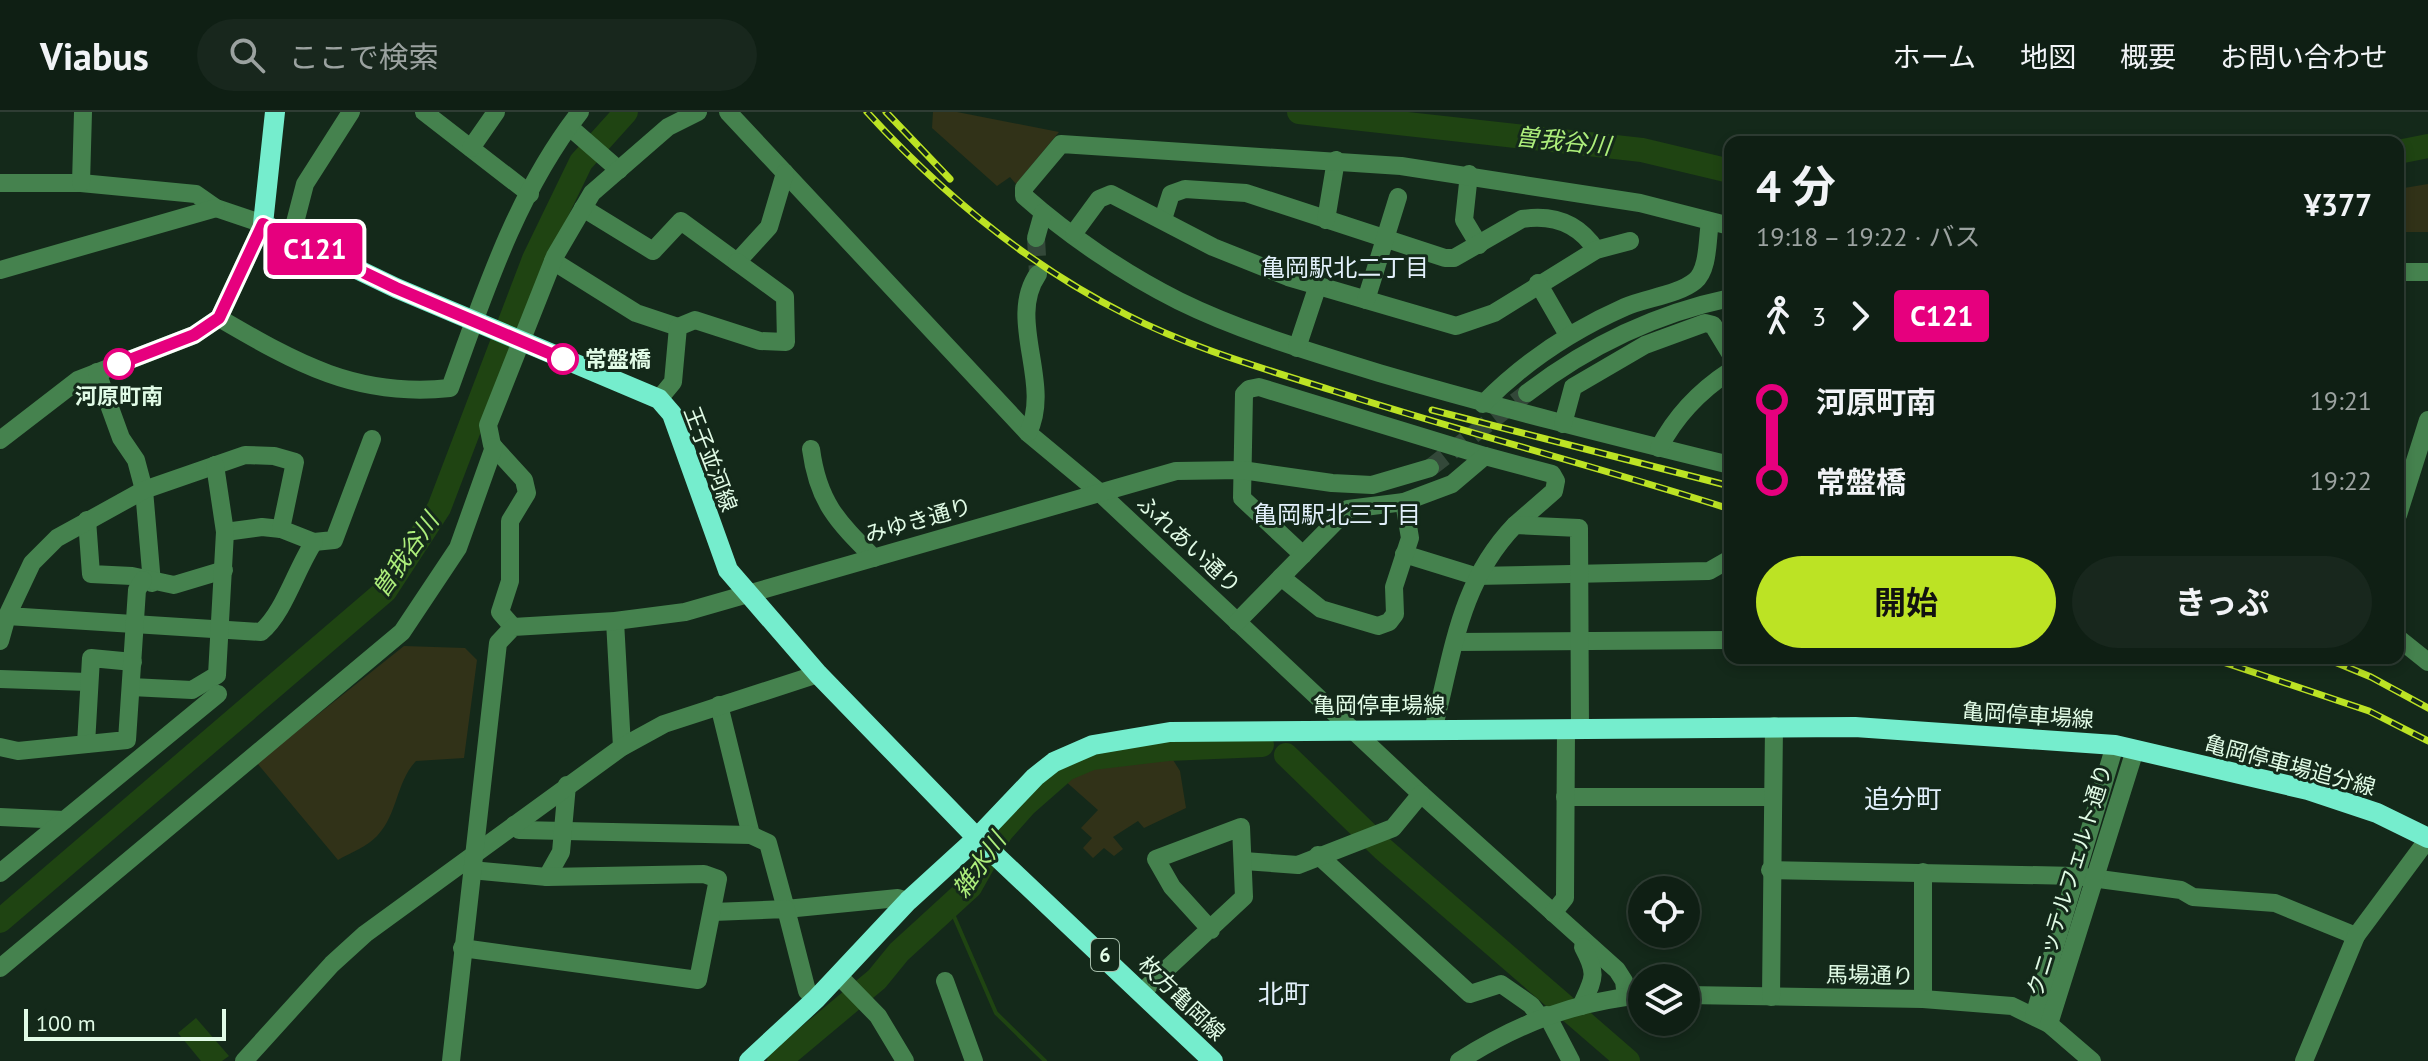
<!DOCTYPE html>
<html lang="ja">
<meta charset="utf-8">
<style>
body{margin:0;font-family:"PT Sans","Noto Sans JP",sans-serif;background:#18271d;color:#f1f3f6;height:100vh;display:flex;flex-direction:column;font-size:30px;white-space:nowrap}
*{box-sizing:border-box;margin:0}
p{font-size:26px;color:#9ba2a0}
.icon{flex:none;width:44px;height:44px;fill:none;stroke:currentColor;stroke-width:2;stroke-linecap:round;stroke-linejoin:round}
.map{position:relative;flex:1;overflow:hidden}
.drawer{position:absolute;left:1724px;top:24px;width:680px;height:528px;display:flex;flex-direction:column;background:#0f1f14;border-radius:16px;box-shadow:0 4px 12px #0003,0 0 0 2px #2f3d34}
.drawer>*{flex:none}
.badge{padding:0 16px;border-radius:6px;font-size:28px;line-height:52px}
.controls{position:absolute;left:1628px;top:764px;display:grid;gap:16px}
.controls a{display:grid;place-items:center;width:72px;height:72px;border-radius:50%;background:#0f1f14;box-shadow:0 4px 12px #0003,0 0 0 2px #2f3d34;font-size:40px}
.scale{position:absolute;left:24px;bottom:20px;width:202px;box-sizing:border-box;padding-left:8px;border:4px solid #e1fbe6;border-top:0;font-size:22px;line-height:28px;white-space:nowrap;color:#e1fbe6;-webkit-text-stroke:6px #14291a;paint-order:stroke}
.map>.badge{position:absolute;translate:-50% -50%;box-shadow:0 0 0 4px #fff}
.legs{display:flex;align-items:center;gap:12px;height:88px;padding:0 32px;font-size:26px}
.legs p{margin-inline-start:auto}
.summary{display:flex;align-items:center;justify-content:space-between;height:136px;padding:0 32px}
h1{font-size:44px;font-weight:700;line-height:60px}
.cta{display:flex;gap:16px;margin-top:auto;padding:16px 32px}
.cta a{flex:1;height:92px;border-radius:48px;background:#bce324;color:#111;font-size:32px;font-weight:700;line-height:92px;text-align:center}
.cta a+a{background:#18271d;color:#f1f3f6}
ul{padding:0 32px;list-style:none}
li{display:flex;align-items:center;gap:28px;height:80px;font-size:30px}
li i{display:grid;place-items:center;width:12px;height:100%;margin:0 10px;background:currentColor}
li i::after{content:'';width:20px;height:20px;margin:-10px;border:6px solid;border-radius:50%;background:#0f1f14}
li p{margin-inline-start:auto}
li:first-child i{background:linear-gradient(#0000 50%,currentColor 0)}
li:last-child i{background:linear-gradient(currentColor 50%,#0000 0)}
header{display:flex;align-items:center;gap:48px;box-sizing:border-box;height:112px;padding:0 40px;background:#0f1f14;border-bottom:2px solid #2f3d34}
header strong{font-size:38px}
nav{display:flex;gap:44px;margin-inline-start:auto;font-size:28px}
.search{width:560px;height:72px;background:#18271d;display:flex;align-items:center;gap:20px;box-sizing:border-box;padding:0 28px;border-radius:44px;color:#9ba2a0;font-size:30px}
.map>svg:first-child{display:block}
.green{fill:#313218}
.water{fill:#1f4412}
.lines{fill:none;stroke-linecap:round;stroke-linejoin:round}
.stream{stroke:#1f4412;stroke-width:4}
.river{stroke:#1f4412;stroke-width:24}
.minor-tunnel{stroke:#334839;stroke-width:18;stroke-dasharray:18 9;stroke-linecap:butt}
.minor{stroke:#45824e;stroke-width:18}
.major{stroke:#75edcd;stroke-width:20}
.rail-casing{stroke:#bce324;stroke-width:7}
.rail{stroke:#14291a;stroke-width:4;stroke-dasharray:12;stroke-linecap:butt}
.line-1-casing{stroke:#fff;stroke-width:18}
.line-1{stroke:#e6007e;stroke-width:12}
.stop-1-dot{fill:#fff;stroke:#e6007e;stroke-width:4}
.labels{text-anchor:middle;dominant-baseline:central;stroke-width:6;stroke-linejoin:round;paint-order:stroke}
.shield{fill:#14291a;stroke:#a4bca9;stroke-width:2}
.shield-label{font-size:20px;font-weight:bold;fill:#e1fbe6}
.stop-label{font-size:22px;font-weight:bold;fill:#e1fbe6;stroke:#14291a;text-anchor:start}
.street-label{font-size:22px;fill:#e1fbe6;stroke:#14291a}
.water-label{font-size:24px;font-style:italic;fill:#adee7b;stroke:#14291a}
.neighbourhood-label{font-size:24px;fill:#e2f0fb;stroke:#14291a}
.quarter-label{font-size:26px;fill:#e2f0fb;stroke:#14291a}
</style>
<header>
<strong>Viabus</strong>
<div class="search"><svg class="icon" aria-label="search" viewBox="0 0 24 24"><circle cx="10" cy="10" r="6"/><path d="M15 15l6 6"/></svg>ここで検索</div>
<nav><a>ホーム</a><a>地図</a><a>概要</a><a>お問い合わせ</a></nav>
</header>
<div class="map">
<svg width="2428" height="949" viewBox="0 0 2428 949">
<rect width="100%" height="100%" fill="#14291a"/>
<g class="green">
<path d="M 933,0 L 957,0 L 1059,20 L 1016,72 L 1010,65 L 997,74 L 932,16 Z"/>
<path d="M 2428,72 L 2428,120 L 2398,120 L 2398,77 Z"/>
<path d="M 404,534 L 465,536 L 477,548 L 464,646 L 416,649 C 396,670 398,702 377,724 C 368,734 350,741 338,748 L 257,651 Z"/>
<path d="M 1168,640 L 1180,659 L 1186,696 L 1144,716 L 1138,709 L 1113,725 L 1123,737 L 1114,744 L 1104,736 L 1093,746 L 1083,736 L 1092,726 L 1081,716 L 1098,698 L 1063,667 L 1086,652 Z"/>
</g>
<path class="water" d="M 196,906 L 229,944 L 222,949 L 201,949 L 178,921 Z"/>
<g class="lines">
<path class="stream" d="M 949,793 L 996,901 L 1045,949"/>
<g class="river">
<path d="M 1299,0 L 1642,38 L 1730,59"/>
<path d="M 2398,40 L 2428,34"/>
<path d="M 1286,643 L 1383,737 L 1628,949"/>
<path d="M 0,809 L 385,479 L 439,396 L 534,147 L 581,50 L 626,0"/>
<path d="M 779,949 L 877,867 L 899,840 L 970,775 L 1001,720 L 1025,693 L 1066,657 L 1092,646 L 1168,637 L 1262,633"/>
</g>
<g class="minor-tunnel">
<path d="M 1036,126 L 1038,162"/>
<path d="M 1430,356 L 1527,281"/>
</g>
<g class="minor">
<path d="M 424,0 L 530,82"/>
<path d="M 728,0 L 1028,321 L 1099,380 L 1421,682 L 1617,858 L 1624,869 L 1626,885"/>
<path d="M 573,18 L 619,58"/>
<path d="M 471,36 L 496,0"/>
<path d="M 1469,62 L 1464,108 L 1479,133"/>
<path d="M 0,71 L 81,71 L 196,82 L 216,96 L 263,112 L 219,206 L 194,223 L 78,268 L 0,328"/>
<path d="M 81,71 L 83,0"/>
<path d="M 583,96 L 653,139 L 681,109 L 737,150 L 769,115 L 785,61"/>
<path d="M 1163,107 L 1171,82 L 1185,77 L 1246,81 L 1445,146 L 1454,146 L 1522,107 C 1554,102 1579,112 1596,138"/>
<path d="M 1326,108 L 1336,48"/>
<path d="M 1730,114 L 1640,91 L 1401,54 L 1061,32 L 1024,76 L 1024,84 C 1069,124 1125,162 1179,189 C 1242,220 1312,240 1379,261 C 1495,295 1612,324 1730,353"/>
<path d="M 1074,121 L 1099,87 L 1111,82 L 1213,135 L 1288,165 L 1456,214 L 1494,201 L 1596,138 L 1630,129"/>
<path d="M 291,126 L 305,72 L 351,0"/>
<path d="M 1036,126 L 1043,101"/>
<path d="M 553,149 L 636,201 L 678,215"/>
<path d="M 0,158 L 216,96"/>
<path d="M 2398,160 L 2428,160"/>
<path d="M 1538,171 L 1568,223"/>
<path d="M 1366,188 L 1398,85"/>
<path d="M 219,206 C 296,251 357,286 450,276 C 484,182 517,80 580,0"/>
<path d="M 1297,236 L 1318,173"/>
<path d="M 97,260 L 121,326 L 136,348 L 144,378 L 152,471"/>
<path d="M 1527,281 C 1588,234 1654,202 1730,186"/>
<path d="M 659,287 L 673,270 L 678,215 L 695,208 L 760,229 L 786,230 L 785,185 L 737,150"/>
<path d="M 1483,292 C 1523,251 1573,218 1625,195 C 1645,186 1678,183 1695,169 C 1709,157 1707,127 1710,110"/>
<path d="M 1563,312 L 1573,275 L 1645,233 L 1705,211 L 1713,213 L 1730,241"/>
<path d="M 1028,321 C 1053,271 1006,208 1038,162"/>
<path d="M 1659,336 C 1675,305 1701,278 1730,259"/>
<path d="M 811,337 C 818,390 837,409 874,446"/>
<path d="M 2398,403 L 2428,308"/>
<path d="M 87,408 L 91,462 L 132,464 L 174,473 L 224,458"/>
<path d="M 225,420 L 262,415 L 281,417"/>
<path d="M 314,430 L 334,428 L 372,327"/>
<path d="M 1404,442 L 1475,464 L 1709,459 L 1730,447"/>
<path d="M 1303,443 L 1242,386 L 1244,282 L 1249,277 L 1259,275 L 1485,344"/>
<path d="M 1281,465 L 1321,497 L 1378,514 L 1389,510 L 1395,502 L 1394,475 L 1410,426 L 1404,390"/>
<path d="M 615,509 L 622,635"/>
<path d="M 1237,510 L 1348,397 L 1404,390 L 1452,372 L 1485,344 L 1552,362 L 1556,369 L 1554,379 L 1515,413"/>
<path d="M 513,515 L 500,500 L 510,469 L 510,409 L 527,381 L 524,368 L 492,333 L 488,313 L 555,144 L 592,81 L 668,15 L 698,0"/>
<path d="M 2398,526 L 2428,550"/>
<path d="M 0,529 L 7,504 L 32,451 L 57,426 L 144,378 L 245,343 L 274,344 L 295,350 L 281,417 L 314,430 C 296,457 284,501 261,520 L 7,504"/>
<path d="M 1456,530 L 1730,528"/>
<path d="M 0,567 L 88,570"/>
<path d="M 131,575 L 192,578 L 217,563 L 225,420 L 215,353"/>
<path d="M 719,593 L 751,723"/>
<path d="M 1433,618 C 1453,542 1459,471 1515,413 L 1579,416 L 1580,617"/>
<path d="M 86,632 L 91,546 L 133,550"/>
<path d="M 0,635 L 18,639 L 127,628 L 137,478 L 143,468"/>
<path d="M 1565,685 L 1771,685"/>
<path d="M 0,705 L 64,708"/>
<path d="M 514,713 L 519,718 L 751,723 L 768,731 L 786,797 L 898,786 L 908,789"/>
<path d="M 1318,743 L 1470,882 L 1501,872 L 1531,893 L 1540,905"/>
<path d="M 1244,749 L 1298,753 L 1393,716 L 1421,682"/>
<path d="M 1770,758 L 2077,764 L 2181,778 L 2193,785 L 2275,791 L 2356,824"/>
<path d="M 1923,760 L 1923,887"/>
<path d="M 0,761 L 218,582"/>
<path d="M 547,765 L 561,740 L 567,673"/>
<path d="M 713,800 L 786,797 L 807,879 L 816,887"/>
<path d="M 1553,801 L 1565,786 L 1566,617"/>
<path d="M 462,836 L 698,868 L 718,767 L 704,762 L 547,765 L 471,758"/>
<path d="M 0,856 L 402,520 L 458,436 L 494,335"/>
<path d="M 838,863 L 878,904 L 905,949"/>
<path d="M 945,869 L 974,949"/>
<path d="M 1143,879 L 1244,785 L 1241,715 L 1156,747 L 1172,775 L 1211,818"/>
<path d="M 1686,883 L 1923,887 L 2012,894 L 2049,912 L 2092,949"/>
<path d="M 1771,885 L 1774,614"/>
<path d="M 1581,894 C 1594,866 1598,863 1583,835"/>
<path d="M 1547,903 L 1571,949"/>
<path d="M 2034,904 L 2115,633"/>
<path d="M 2049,912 L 2135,638"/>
<path d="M 244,949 L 332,852 L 365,822 L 622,635 L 664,612 L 818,562"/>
<path d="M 451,949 L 498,531 L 513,515 L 615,509 L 685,500 L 1176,359 L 1242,358 L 1332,371 L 1372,373 L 1430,356"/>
<path d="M 1459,949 C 1517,912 1573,890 1642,883"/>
<path d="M 2304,949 L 2356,824 L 2428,727"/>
</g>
<g class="major">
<path d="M 275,0 L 263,112 L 396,176 L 659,287 L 672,302 L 728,458 L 818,562 L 977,726 L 1213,949"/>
<path d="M 749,949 L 816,887 L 908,789 L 977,726 L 1035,665 L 1054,650 L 1093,633 L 1170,620 L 1855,615 L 2115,633 L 2308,678 L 2377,701 L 2428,726"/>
</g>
<g class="rail-casing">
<g id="rail">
<path d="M 867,0 C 941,81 1028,153 1127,203 C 1191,236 1262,256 1331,278 C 1463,320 1598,355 1730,397"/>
<path d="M 886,0 L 950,67"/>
<path d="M 1432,298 L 1730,374"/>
<path d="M 2211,546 L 2369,599 L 2428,629"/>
<path d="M 2325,546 L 2371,565 L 2428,596"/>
</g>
</g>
<use href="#rail" class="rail"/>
</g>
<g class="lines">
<g class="line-1-casing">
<path id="line-1" d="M 119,252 L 194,223 L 219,206 L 263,112 L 396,176 L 563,247"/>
</g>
<use href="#line-1" class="line-1"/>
</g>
<g class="stop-1-dot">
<circle cx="563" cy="247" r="14"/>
<circle cx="119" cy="252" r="14"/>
</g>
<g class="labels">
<rect class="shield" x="1091" y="827" width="28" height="32" rx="6"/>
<g class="shield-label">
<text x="1105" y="843">6</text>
</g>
<g class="stop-label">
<text x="585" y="247">常盤橋</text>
<text x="119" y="284" text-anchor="middle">河原町南</text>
</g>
<g class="street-label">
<text transform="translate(711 347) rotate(69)">王子並河線</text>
<text transform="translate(918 408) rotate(-16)">みゆき通り</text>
<text transform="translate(1189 432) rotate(43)">ふれあい通り</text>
<text x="1379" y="593">亀岡停車場線</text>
<text transform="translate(2028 603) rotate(4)">亀岡停車場線</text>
<text transform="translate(2290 653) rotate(15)">亀岡停車場追分線</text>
<text transform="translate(2069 768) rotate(-73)">クニッテルフェルト通り</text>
<text transform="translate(1870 863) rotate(1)">馬場通り</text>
<text transform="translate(1182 886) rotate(44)">枚方亀岡線</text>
</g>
<g class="water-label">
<text transform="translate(1563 29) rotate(6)">曽我谷川</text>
<text transform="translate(405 443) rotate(-55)">曽我谷川</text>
<text transform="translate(979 753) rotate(-55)">雑水川</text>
</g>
<g class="neighbourhood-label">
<text x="1345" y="155">亀岡駅北二丁目</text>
<text x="1337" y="402">亀岡駅北三丁目</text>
</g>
<g class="quarter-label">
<text x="1903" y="686">追分町</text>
<text x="1284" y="881">北町</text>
</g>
</g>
</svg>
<div class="controls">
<a><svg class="icon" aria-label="locate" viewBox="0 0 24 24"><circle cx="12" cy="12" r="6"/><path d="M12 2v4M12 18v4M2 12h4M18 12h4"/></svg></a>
<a><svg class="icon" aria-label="layers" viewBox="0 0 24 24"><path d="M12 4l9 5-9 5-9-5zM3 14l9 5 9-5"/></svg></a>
</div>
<div class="scale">100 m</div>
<b class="badge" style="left:315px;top:137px;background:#e6007e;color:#fff">C121</b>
<section class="drawer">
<div class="summary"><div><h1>4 分</h1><p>19:18 – 19:22 · バス</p></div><b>¥377</b></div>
<div class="legs"><svg class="icon" aria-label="walk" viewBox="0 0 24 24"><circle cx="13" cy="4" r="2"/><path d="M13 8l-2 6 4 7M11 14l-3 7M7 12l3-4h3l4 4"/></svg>3<svg class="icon" aria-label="forward" viewBox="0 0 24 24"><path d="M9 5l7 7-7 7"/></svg><b class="badge" style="background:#e6007e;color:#fff">C121</b></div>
<ul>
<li><i style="color:#e6007e"></i><b>河原町南</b><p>19:21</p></li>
<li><i style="color:#e6007e"></i><b>常盤橋</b><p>19:22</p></li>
</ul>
<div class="cta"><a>開始</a><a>きっぷ</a></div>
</section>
</div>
